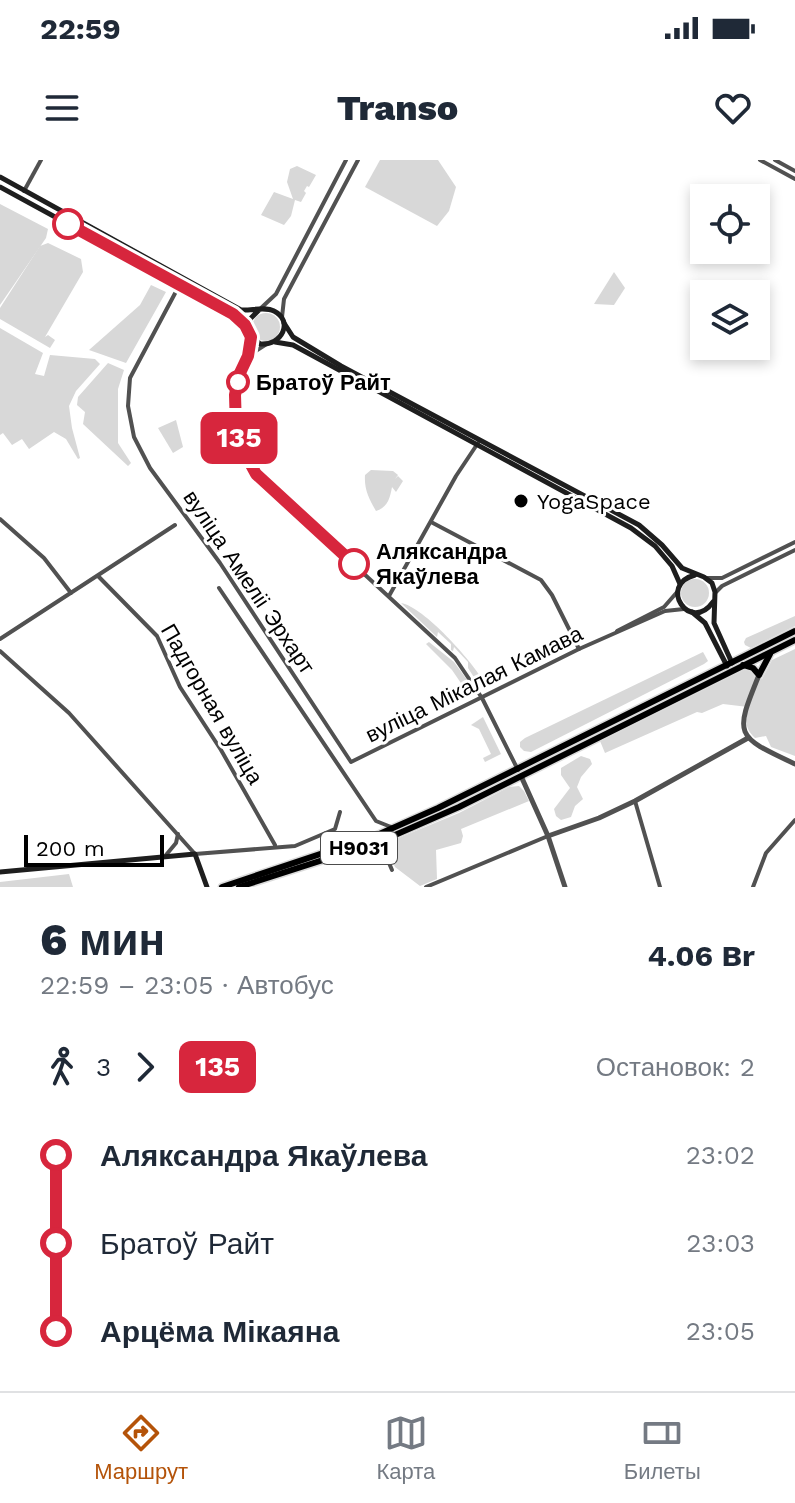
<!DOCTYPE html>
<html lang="ru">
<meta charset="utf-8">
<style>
body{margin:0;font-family:"Work Sans",sans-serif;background:#f2f2f3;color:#1f2937;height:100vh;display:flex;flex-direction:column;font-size:30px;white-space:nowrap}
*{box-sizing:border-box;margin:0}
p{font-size:26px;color:#747a83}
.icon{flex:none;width:44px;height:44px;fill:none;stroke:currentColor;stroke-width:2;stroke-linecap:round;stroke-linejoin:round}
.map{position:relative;height:727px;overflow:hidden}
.details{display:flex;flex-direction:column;background:#fff;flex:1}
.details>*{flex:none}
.badge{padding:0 16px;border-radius:12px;font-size:28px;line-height:52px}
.tools{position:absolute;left:690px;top:24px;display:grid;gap:16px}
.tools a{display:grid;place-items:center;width:80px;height:80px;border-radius:0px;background:#fff;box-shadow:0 4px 12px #0003;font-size:40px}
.scale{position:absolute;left:24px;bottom:20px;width:140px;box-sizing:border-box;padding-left:8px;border:4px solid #000;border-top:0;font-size:22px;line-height:28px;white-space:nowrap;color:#000;-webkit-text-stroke:6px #fff;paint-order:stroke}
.map>.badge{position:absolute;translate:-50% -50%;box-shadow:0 0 0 4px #fff}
.legs{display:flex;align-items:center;gap:12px;height:88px;padding:0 40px;font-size:26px}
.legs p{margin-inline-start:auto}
.summary{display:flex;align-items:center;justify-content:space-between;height:136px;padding:0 40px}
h1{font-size:44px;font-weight:800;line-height:60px}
ul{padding:0 40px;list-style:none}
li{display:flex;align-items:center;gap:28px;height:88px;font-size:30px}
li i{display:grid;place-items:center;width:12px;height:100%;margin:0 10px;background:currentColor}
li i::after{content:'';width:20px;height:20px;margin:-10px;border:6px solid;border-radius:50%;background:#fff}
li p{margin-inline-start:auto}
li:first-child i{background:linear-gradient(#0000 50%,currentColor 0)}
li:last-child i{background:linear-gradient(currentColor 50%,#0000 0)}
.status{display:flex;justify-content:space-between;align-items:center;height:56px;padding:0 40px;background:#fff;direction:ltr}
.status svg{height:22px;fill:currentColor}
header{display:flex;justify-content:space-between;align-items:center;height:104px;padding:0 40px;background:#fff;font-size:36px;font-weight:800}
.menu{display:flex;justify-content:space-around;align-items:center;height:112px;border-top:2px solid #e0e1e3;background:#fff;font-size:22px;color:#747a83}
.menu a{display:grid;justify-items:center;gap:4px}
.menu .current{color:#b45309}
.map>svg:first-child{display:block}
.green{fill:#d8d8d8}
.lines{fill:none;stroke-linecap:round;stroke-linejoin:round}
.primary-casing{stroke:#dbdbdb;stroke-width:9}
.minor{stroke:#515151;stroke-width:4}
.tertiary{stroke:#515151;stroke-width:5}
.secondary{stroke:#1e1e1e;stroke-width:5}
.primary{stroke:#000;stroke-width:6}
.line-1-casing{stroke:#fff;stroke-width:18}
.line-1{stroke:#d7263d;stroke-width:12}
.stop-1-dot{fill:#fff;stroke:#d7263d;stroke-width:4}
.poi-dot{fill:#000;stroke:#fff;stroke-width:3}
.labels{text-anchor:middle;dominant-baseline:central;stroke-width:6;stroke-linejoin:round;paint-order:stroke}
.shield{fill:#fff;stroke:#4c4c4c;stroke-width:2}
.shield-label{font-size:20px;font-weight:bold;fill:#000}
.stop-label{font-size:22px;font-weight:bold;fill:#000;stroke:#fff;text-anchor:start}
.poi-label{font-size:22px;fill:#000;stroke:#fff;text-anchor:start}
.street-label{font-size:22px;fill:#000;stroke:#fff}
</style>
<div class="status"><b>22:59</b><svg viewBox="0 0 49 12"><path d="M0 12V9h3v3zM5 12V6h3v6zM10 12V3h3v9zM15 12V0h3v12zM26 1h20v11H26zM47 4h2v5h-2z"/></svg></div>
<header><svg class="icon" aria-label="menu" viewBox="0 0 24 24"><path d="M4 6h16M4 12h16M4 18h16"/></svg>Transo<svg class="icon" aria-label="heart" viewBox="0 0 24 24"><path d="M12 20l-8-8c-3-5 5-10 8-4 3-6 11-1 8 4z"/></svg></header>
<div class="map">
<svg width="795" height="727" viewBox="0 0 795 727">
<rect width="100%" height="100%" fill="#fff"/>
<g class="green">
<path d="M 380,0 L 438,0 L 456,27 L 449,51 L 437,66 L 365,27 Z"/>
<path d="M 297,6 L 316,15 L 309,27 L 307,26 L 304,31 L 306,33 L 301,42 L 295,40 L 291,56 L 284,65 L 261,55 L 274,32 L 293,39 L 287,22 L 290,9 Z"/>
<path d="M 0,44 L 48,69 L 46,78 L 0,145 Z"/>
<path d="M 48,83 L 81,99 L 83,112 L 45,177 L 48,175 L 55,180 L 50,188 L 0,159 L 0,148 L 40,86 Z"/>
<path d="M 614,112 L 625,128 L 614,145 L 594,144 Z"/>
<path d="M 151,125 L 166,132 L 126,203 L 89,190 L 140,145 Z"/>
<circle cx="266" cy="167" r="14"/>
<path d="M 0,168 L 43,193 L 35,214 L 44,216 L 50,195 L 95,199 L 100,204 L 76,231 L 69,246 L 72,268 L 80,298 L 78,299 L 66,279 L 54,272 L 29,289 L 22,279 L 12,285 L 3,273 L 0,275 Z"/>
<path d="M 108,203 L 124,210 L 118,229 L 118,283 L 131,303 L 128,306 L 83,264 L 85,252 L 77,245 L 78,237 Z"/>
<path d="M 176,260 L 183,287 L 173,293 L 158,268 Z"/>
<path d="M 371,310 L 393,311 L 398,315 L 395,319 L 398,316 L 403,321 L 396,332 L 392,327 C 390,338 388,347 376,351 C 369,339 364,329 365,315 Z"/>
<circle cx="695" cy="433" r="14"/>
<path d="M 401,443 C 424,447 472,501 484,522 L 479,525 L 468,508 L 468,502 L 454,487 L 453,491 L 451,490 L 451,484 L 438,472 L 437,477 Z"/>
<path d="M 795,456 L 795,466 L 751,488 L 745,485 L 744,482 L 746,478 Z"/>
<path d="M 429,482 L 454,502 L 473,528 L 465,529 L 452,510 L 426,484 Z"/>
<path d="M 795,489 L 795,596 L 771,587 L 766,576 L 755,578 C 744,568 746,561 748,547 L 723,544 L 702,553 L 697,552 L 605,593 L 600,581 L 743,508 L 751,510 L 755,517 L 762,519 L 772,500 Z"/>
<path d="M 703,492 L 708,501 L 704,504 L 531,592 L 524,591 L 520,587 L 520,582 L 525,578 Z"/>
<path d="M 483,557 L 501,594 L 485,602 L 483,598 L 491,594 L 479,569 L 471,565 Z"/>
<path d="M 581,596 L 590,599 L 592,604 L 581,617 L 577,627 L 583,639 L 575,646 L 571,657 L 561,660 L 556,656 L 554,649 L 570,628 L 561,615 L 561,608 Z"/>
<path d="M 519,626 L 524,631 L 529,641 L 461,669 L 463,676 L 461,683 L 436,690 L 437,719 L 420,726 L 395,707 L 384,684 L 459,653 L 509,627 Z"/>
<path d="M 69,714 L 73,727 L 0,727 L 0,722 Z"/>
</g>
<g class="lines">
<g class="primary-casing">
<g id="primary">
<path d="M 743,505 L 753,508 L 759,515 L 770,494"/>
<path d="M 222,727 L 377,675 L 438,648 L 795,471"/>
<path d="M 239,727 L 379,682 L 459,647 L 795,480"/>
</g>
</g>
<g class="minor">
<path d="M 760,0 L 795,19"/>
<path d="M 775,0 L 795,11"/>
<path d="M 24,31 L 41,0"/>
<path d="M 180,124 L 130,218 L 128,246 L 134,277 L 150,308 L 220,403 L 351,602 L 579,489 L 665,451 L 684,449"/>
<path d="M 260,149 L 276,134 L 346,0"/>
<path d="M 282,157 L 284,139 L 358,0"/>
<path d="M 251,177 C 249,192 243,203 239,218 C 228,253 240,284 256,314 L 455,498 L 482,538 L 518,610"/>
<path d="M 248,196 L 265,185"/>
<path d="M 0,359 L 44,398 L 71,433"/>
<path d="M 431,362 L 541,420 L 552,435 L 579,489"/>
<path d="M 98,416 L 157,476 L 180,527 L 221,590 L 275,685"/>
<path d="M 707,418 L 722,418 L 795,382"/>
<path d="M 219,428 L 376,661 L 391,667"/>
<path d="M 716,432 L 722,426 L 795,390"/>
<path d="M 389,436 L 456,316 L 478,283"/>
<path d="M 617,471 L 664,447 L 678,431"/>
<path d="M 0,479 L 175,365"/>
<path d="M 0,491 L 69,553 L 195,694 L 295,686 L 335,669 L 340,652"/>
<path d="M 635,641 L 660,727"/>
<path d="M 380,682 L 392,710"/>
<path d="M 166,695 L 176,683 L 178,674"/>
<path d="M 426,727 L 548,676"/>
<path d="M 753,727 L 766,693 L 795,660"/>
</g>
<g class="tertiary">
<path d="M 759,515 C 734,576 735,576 795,604"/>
<path d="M 521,616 L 548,676 L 565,727"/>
<path d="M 548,676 L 599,658 L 635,641 L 748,578"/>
</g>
<g class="secondary">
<path d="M 0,17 L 241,150 C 251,151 265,146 274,151 C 294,161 282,186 260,184 L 249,173 L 250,159 L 259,150"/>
<path d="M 0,27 L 233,154 L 248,170"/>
<path d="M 284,163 L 293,177 L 341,206 L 639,365 L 662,385 L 682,408 L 704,417 L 712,423 L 715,432 L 714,463 L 732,503"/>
<path d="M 275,182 L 293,185 L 631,368 L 655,386 L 672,406 L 680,424"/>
<path d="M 695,415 C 657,425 690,474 713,442"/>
<path d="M 692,452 L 705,463 L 727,506"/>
<path d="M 0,712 L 195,694 L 207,727"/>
</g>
<use href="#primary" class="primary"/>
</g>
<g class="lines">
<g class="line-1-casing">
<path id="line-1" d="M 68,64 L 233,154 L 245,165 L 251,177 L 248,196 L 239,215 L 235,235 L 236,268 L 244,292 L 256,314 L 354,404"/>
</g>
<use href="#line-1" class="line-1"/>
</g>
<g class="stop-1-dot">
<circle cx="68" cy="64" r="14"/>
<circle cx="238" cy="222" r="10"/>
<circle cx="354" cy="404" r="14"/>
</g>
<circle class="poi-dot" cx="521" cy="341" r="8"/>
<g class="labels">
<rect class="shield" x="321" y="672" width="76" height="32" rx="6"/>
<g class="shield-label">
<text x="359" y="688">Н9031</text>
</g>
<g class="stop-label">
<text x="256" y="222">Братоў Райт</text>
<text x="376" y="391">Аляксандра<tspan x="376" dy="25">Якаўлева</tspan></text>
</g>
<g class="poi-label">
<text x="537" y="341">YogaSpace</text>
</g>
<g class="street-label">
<text transform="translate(249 422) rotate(56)">вуліца Амеліі Эрхарт</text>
<text transform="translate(474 524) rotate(-26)">вуліца Мікалая Камава</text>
<text transform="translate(212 544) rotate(60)">Падгорная вуліца</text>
</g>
</g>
</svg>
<div class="tools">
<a><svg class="icon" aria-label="locate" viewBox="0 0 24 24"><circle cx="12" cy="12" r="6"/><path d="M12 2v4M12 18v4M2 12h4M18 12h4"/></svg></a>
<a><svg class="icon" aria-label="layers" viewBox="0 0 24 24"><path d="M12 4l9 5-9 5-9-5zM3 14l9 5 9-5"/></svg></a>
</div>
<div class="scale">200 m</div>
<b class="badge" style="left:239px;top:278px;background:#d7263d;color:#fff">135</b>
</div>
<section class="details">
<div class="summary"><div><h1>6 мин</h1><p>22:59 – 23:05 · Автобус</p></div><b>4.06 Br</b></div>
<div class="legs"><svg class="icon" aria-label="walk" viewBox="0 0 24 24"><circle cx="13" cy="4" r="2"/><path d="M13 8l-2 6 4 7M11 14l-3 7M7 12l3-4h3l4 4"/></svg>3<svg class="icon" aria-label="forward" viewBox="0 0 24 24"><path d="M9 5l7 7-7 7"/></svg><b class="badge" style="background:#d7263d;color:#fff">135</b><p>Остановок: 2</p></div>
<ul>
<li><i style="color:#d7263d"></i><b>Аляксандра Якаўлева</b><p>23:02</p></li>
<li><i style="color:#d7263d"></i><span>Братоў Райт</span><p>23:03</p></li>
<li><i style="color:#d7263d"></i><b>Арцёма Мікаяна</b><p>23:05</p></li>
</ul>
</section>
<nav class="menu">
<a class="current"><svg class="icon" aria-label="directions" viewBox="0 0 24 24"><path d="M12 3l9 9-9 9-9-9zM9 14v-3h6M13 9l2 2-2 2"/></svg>Маршрут</a>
<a><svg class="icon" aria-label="map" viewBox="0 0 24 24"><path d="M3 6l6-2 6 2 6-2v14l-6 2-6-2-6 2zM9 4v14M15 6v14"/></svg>Карта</a>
<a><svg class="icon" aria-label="tickets" viewBox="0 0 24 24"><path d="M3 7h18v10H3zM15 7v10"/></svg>Билеты</a>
</nav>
